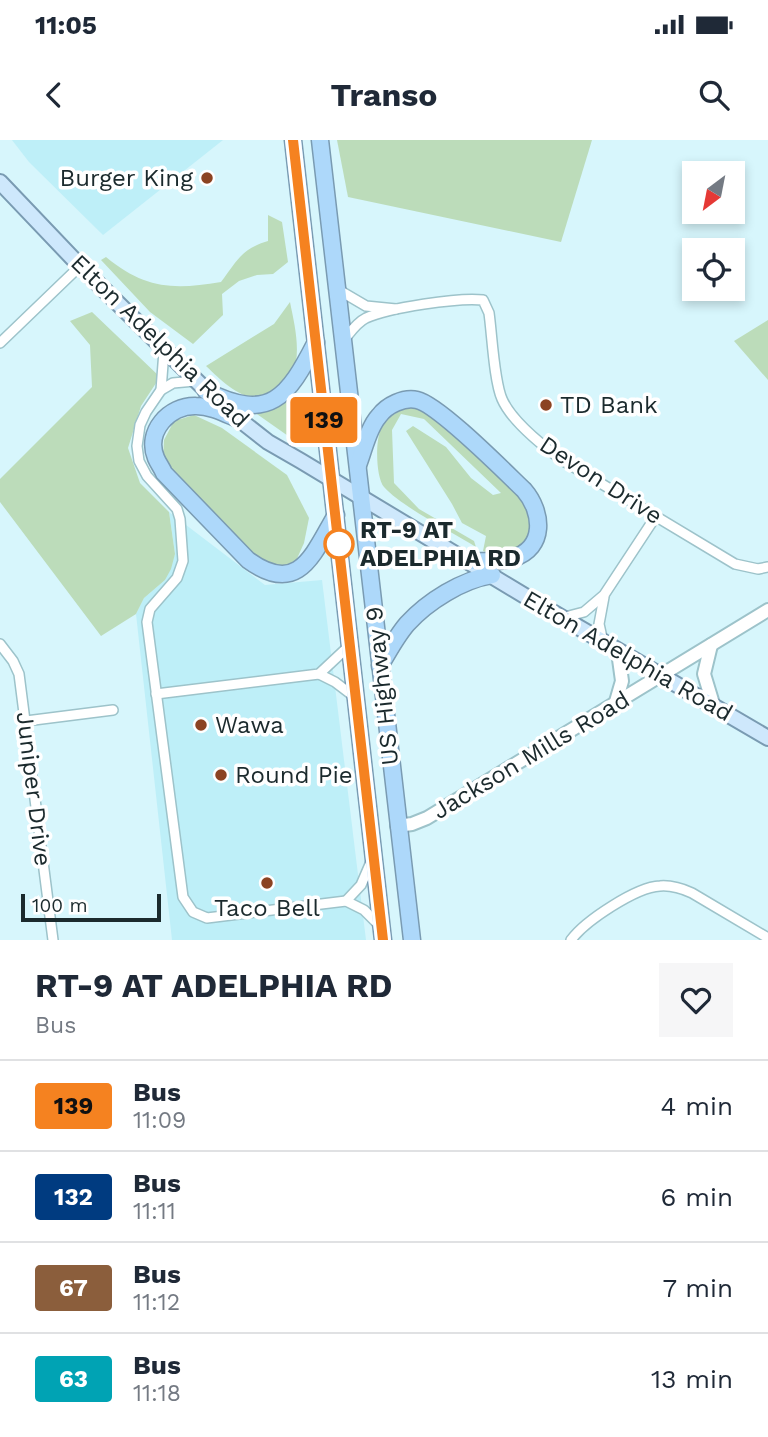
<!DOCTYPE html>
<style>
body{margin:0;font-family:"Work Sans",sans-serif;background:#f6f6f7;color:#1f2937;height:100vh;display:flex;flex-direction:column;font-size:26px;white-space:nowrap}
*{box-sizing:border-box;margin:0}
p{font-size:23px;color:#747a83}
.icon{flex:none;width:38px;height:38px;fill:none;stroke:currentColor;stroke-width:2;stroke-linecap:round;stroke-linejoin:round}
.map{position:relative;height:800px;overflow:hidden}
.details{display:flex;flex-direction:column;background:#fff;flex:1}
.details>*{flex:none}
.badge{padding:0 14px;border-radius:5px;font-size:24px;line-height:46px}
.needle{width:46px;rotate:212deg}
.fabs{position:absolute;left:682px;top:21px;display:grid;gap:14px}
.fabs a{display:grid;place-items:center;width:63px;height:63px;border-radius:0px;background:#fff;box-shadow:0 4px 10px #0003;font-size:35px}
.scale{position:absolute;left:21px;bottom:18px;width:140px;box-sizing:border-box;padding-left:7px;border:4px solid #1b2a2d;border-top:0;font-size:19px;line-height:24px;white-space:nowrap;color:#1b2a2d;-webkit-text-stroke:5px #fff;paint-order:stroke}
.map>.badge{position:absolute;translate:-50% -50%;box-shadow:0 0 0 4px #fff}
.round{display:grid;place-items:center;flex:none;width:74px;height:74px;border-radius:0px;background:#f6f6f7}
.overview{display:flex;align-items:center;justify-content:space-between;height:119px;padding:0 35px}
h1{font-size:33px;font-weight:700;line-height:52px}
ul{padding:0;list-style:none}
li{display:flex;align-items:center;gap:21px;height:91px;padding:0 35px;border-top:2px solid #e0e1e3}
li div{flex:1}
li b{display:block;font-size:26px}
li em{font-style:normal}
li .badge{min-width:77px;font-weight:700;text-align:center}
.status{display:flex;justify-content:space-between;align-items:center;height:49px;padding:0 35px;background:#fff;direction:ltr}
.status svg{height:19px;fill:currentColor}
header{display:flex;justify-content:space-between;align-items:center;height:91px;padding:0 35px;background:#fff;font-size:32px;font-weight:700}
.map>svg:first-child{display:block}
.built{fill:#beeff8}
.green{fill:#bcdcba}
.lines{fill:none;stroke-linecap:round;stroke-linejoin:round}
.street-casing{stroke:#9dc3ca;stroke-width:12}
.secondary-casing{stroke:#9dc3ca;stroke-width:16}
.primary-casing{stroke:#7a9bb2;stroke-width:18}
.highway-casing{stroke:#7a9bb2;stroke-width:19}
.street{stroke:#fff;stroke-width:9}
.secondary{stroke:#fff;stroke-width:12}
.primary{stroke:#cee8fc;stroke-width:14}
.highway{stroke:#add8fa;stroke-width:16}
.line-casing{stroke:#fff;stroke-width:16}
.line{stroke:#f58220;stroke-width:10}
.poi-dot{fill:#8b4322;stroke:#fff;stroke-width:2.5}
.stop-dot{fill:#fff;stroke:#f58220;stroke-width:3.5}
.labels{text-anchor:middle;dominant-baseline:central;stroke-width:7;stroke-linejoin:round;paint-order:stroke}
.poi-label{font-size:24px;fill:#1b2a2d;stroke:#fff;text-anchor:start}
.street-label{font-size:24px;fill:#1b2a2d;stroke:#fff}
.stop-label{font-size:24px;font-weight:bold;fill:#1b2a2d;stroke:#fff;text-anchor:start}
</style>
<div class="status"><b>11:05</b><svg viewBox="0 0 49 12"><path d="M0 12V9h3v3zM5 12V6h3v6zM10 12V3h3v9zM15 12V0h3v12zM26 1h20v11H26zM47 4h2v5h-2z"/></svg></div>
<header><svg class="icon" aria-label="back" viewBox="0 0 24 24"><path d="M15 5l-7 7 7 7"/></svg>Transo<svg class="icon" aria-label="search" viewBox="0 0 24 24"><circle cx="10" cy="10" r="6"/><path d="M15 15l6 6"/></svg></header>
<div class="map">
<svg width="768" height="800" viewBox="0 0 768 800">
<rect width="100%" height="100%" fill="#d7f6fc"/>
<g class="built">
<path d="M 12,0 L 223,0 L 103,95 L 29,22 Z"/>
<path d="M 169,372 L 265,445 L 322,440 L 366,800 L 172,800 L 136,474 L 144,458 L 165,440 L 175,414 Z"/>
</g>
<g class="green">
<path d="M 337,0 L 592,0 L 561,102 L 348,57 Z"/>
<path d="M 268,75 L 282,82 L 288,122 L 273,134 L 257,135 L 239,141 L 222,154 L 223,175 L 193,204 L 150,172 L 101,120 L 106,117 C 145,149 173,150 221,142 C 237,121 241,109 268,101 Z"/>
<path d="M 290,162 C 294,182 299,202 296,222 C 294,235 286,247 275,253 C 248,268 225,244 206,226 L 274,184 Z"/>
<path d="M 92,172 L 160,237 L 141,266 L 128,308 L 140,343 L 169,372 L 175,414 L 171,429 L 165,440 L 144,458 L 136,474 L 101,496 L 0,362 L 0,339 L 92,247 L 90,205 L 70,181 Z"/>
<path d="M 768,180 L 768,240 L 734,201 Z"/>
<path d="M 296,253 L 300,278 L 291,280 L 301,305 L 251,270 C 270,270 282,265 296,253 Z"/>
<path d="M 416,267 L 437,277 L 519,355 C 525,362 532,370 532,380 C 532,407 505,420 483,411 L 486,396 L 462,383 L 452,364 L 406,291 L 413,286 L 446,307 L 471,338 L 493,355 L 501,353 L 424,279 L 401,274 L 392,290 L 394,343 L 419,369 L 474,401 L 476,407 C 452,392 402,367 384,347 C 376,338 375,301 381,289 C 389,275 400,268 416,267 Z"/>
<path d="M 194,275 L 222,288 L 287,335 L 309,378 L 304,403 L 295,423 L 284,429 L 259,422 L 163,321 L 164,300 L 174,281 Z"/>
</g>
<g class="lines">
<g class="street-casing">
<g id="street">
<path d="M 337,149 L 366,166 L 396,169"/>
<path d="M 343,201 C 350,193 356,183 366,178 C 388,168 459,157 483,160 L 489,173 C 492,194 494,241 502,259 C 511,280 543,306 562,320 L 735,424 L 758,429 L 768,427"/>
<path d="M 0,203 L 80,126"/>
<path d="M 164,211 L 161,250 L 146,272 L 140,285 L 137,306 L 139,321 L 147,336 L 177,369 L 180,379 L 183,421 L 177,438 L 150,469 L 147,482 L 183,757 L 193,772 L 207,778 L 346,761 L 364,770 L 381,787"/>
<path d="M 161,250 L 173,243 L 195,241"/>
<path d="M 561,478 L 584,472 L 604,455 L 656,376"/>
<path d="M 603,502 L 599,484 L 604,457"/>
<path d="M 0,504 L 13,521 L 19,534 L 53,800"/>
<path d="M 319,534 L 335,542 L 356,558"/>
<path d="M 156,554 L 319,534 L 350,505"/>
<path d="M 26,581 L 113,570"/>
<path d="M 346,761 L 361,745 L 371,722"/>
<path d="M 571,800 C 585,781 636,747 660,746 C 672,745 681,748 692,753 L 768,798"/>
</g>
</g>
<g class="secondary-casing">
<g id="secondary">
<path d="M 711,505 L 704,534 L 714,567"/>
<path d="M 615,565 L 622,541 L 618,512"/>
<path d="M 397,686 L 412,684 L 427,678 L 768,470"/>
</g>
</g>
<g class="primary-casing">
<g id="primary">
<path d="M 0,42 L 80,126 L 213,257"/>
<path d="M 231,273 L 268,302 L 301,321 L 525,456 L 768,598"/>
</g>
</g>
<g class="highway-casing">
<g id="highway">
<path d="M 293,0 L 383,800"/>
<path d="M 320,0 L 412,800"/>
<path d="M 206,251 C 270,283 288,257 316,202"/>
<path d="M 238,279 C 224,273 211,266 196,266 C 169,265 145,292 156,318 C 158,323 162,328 164,333 L 248,420 C 299,457 313,414 336,375"/>
<path d="M 358,325 C 364,310 368,288 379,276 C 387,265 404,257 417,260 C 439,265 504,331 524,350 C 543,372 546,408 513,418 C 498,423 483,421 468,421"/>
<path d="M 380,526 C 388,512 396,497 407,484 C 428,461 462,440 492,435"/>
</g>
</g>
<use href="#street" class="street"/>
<use href="#secondary" class="secondary"/>
<use href="#primary" class="primary"/>
<use href="#highway" class="highway"/>
</g>
<g class="lines">
<g class="line-casing">
<path id="line" d="M 293,0 L 383,800"/>
</g>
<use href="#line" class="line"/>
</g>
<g class="poi-dot">
<circle cx="207" cy="38" r="7"/>
<circle cx="546" cy="265" r="7"/>
<circle cx="201" cy="585" r="7"/>
<circle cx="221" cy="635" r="7"/>
<circle cx="267" cy="743" r="7"/>
</g>
<circle class="stop-dot" cx="339" cy="404" r="14"/>
<g class="labels">
<g class="poi-label">
<text x="193" y="38" text-anchor="end">Burger King</text>
<text x="560" y="265">TD Bank</text>
<text x="215" y="585">Wawa</text>
<text x="235" y="635">Round Pie</text>
<text x="267" y="768" text-anchor="middle">Taco Bell</text>
</g>
<g class="street-label">
<text transform="translate(160 201) rotate(44)">Elton Adelphia Road</text>
<text transform="translate(601 340) rotate(33)">Devon Drive</text>
<text transform="translate(628 516) rotate(30)">Elton Adelphia Road</text>
<text transform="translate(382 546) rotate(-96)">US Highway 9</text>
<text transform="translate(531 615) rotate(-31)">Jackson Mills Road</text>
<text transform="translate(34 649) rotate(83)">Juniper Drive</text>
</g>
<g class="stop-label">
<text x="360" y="390">RT-9 AT<tspan x="360" dy="28">ADELPHIA RD</tspan></text>
</g>
</g>
</svg>
<div class="fabs">
<a><svg class="needle" viewBox="-14 -14 28 28"><path d="M0-13l5 13h-10z" fill="#e53935"/><path d="M0 13l5-13h-10z" fill="#747a83"/></svg></a>
<a><svg class="icon" aria-label="locate" viewBox="0 0 24 24"><circle cx="12" cy="12" r="6"/><path d="M12 2v4M12 18v4M2 12h4M18 12h4"/></svg></a>
</div>
<div class="scale">100 m</div>
<b class="badge" style="left:324px;top:280px;background:#f58220;color:#111">139</b>
</div>
<section class="details">
<div class="overview"><div><h1>RT-9 AT ADELPHIA RD</h1><p>Bus</p></div><a class="round"><svg class="icon" aria-label="heart" viewBox="0 0 24 24"><path d="M12 20l-8-8c-3-5 5-10 8-4 3-6 11-1 8 4z"/></svg></a></div>
<ul>
<li><span class="badge" style="background:#f58220;color:#111">139</span><div><b>Bus</b><p>11:09</p></div><em>4 min</em></li>
<li><span class="badge" style="background:#003b80;color:#fff">132</span><div><b>Bus</b><p>11:11</p></div><em>6 min</em></li>
<li><span class="badge" style="background:#8b5e3c;color:#fff">67</span><div><b>Bus</b><p>11:12</p></div><em>7 min</em></li>
<li><span class="badge" style="background:#00a3b4;color:#fff">63</span><div><b>Bus</b><p>11:18</p></div><em>13 min</em></li>
</ul>
</section>
